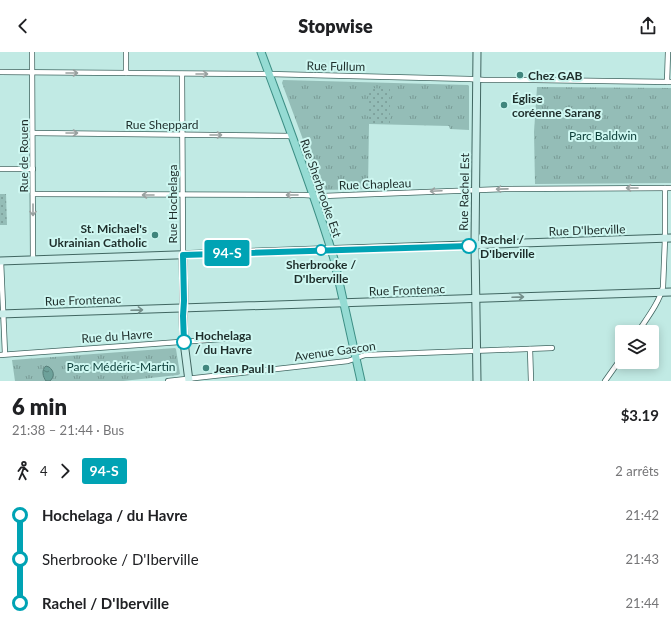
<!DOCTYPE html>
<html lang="fr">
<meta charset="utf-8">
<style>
body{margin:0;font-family:Lato,sans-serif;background:#f2f2f2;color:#202124;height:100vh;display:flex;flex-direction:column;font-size:15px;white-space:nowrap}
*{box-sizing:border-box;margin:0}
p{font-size:13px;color:#757577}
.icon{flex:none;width:22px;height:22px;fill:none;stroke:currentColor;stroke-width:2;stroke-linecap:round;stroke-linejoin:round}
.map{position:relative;height:329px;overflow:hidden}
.panel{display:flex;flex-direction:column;background:#fff;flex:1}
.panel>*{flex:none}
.badge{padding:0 8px;border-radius:3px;font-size:14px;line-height:26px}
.tools{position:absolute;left:615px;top:273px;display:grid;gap:8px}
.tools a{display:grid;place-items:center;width:44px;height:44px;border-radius:4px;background:#fff;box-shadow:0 2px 10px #0003;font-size:20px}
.map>.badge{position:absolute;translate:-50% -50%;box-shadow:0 0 0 2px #fff}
.legs{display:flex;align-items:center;gap:6px;height:44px;padding:0 12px;font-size:13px}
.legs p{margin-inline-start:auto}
.headline{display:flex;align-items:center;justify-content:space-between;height:68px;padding:0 12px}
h1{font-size:22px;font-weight:800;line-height:30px}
ul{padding:0 12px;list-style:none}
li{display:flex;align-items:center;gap:14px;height:44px;font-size:15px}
li i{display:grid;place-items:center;width:6px;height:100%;margin:0 5px;background:currentColor}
li i::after{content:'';width:10px;height:10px;margin:-5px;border:3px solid;border-radius:50%;background:#fff}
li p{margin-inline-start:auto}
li:first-child i{background:linear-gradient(#0000 50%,currentColor 0)}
li:last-child i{background:linear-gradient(currentColor 50%,#0000 0)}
header{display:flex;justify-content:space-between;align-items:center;height:52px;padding:0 12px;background:#fff;font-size:18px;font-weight:800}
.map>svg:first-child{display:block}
.grass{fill:url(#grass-tufts)}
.garden{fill:url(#garden-dots)}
.water{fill:url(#water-ripples);stroke:#557e79}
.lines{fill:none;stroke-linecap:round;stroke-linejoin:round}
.street-casing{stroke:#406661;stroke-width:6}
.secondary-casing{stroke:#406661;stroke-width:9}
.primary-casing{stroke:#3d8f85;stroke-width:9}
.street{stroke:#fff;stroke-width:4.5}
.secondary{stroke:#caede9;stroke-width:7}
.primary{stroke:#95dbd3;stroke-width:7}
.oneway{stroke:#9aa1a0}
.oneway2{stroke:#748e8a}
.line-1-casing{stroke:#fff;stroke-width:9}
.line-1{stroke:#00a3b4;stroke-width:6}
.poi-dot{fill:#40867d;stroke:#cef7f1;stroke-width:1.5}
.stop-1-dot{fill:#fff;stroke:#00a3b4;stroke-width:2}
.labels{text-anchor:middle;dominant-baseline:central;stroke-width:4;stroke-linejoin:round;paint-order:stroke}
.street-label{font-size:12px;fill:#1e2e2b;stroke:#cef7f1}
.poi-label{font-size:12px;font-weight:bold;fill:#1e2e2b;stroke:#cef7f1;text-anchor:start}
.park-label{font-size:12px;fill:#0c3e39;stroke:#cef7f1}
.stop-label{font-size:12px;font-weight:bold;fill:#1e2e2b;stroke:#cef7f1;text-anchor:start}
</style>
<header><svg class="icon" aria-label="back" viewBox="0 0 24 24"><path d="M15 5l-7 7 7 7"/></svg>Stopwise<svg class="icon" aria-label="share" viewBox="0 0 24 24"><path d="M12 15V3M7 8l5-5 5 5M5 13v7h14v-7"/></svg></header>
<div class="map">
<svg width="671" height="329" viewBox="0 0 671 329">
<defs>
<pattern id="grass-tufts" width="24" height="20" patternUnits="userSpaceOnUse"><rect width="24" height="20" fill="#94bdb7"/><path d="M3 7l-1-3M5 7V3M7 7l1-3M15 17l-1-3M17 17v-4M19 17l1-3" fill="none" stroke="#789a95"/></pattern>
<pattern id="garden-dots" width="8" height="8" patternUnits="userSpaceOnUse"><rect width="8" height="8" fill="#94bdb7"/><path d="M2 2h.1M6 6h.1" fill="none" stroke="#789a95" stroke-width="1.8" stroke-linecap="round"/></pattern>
<pattern id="water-ripples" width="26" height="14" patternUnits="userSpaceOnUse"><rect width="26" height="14" fill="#6da19a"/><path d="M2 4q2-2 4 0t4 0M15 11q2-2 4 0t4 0" fill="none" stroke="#59847e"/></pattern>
</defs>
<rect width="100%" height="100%" fill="#c1eae4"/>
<g class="grass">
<path d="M 283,28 L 468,33 L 469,34 L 469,78 L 450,77 L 449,74 L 369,72 L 368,137 L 323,138 L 321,136 L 282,31 Z"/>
<path d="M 537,35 L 671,36 L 671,131 L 535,132 L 534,80 Z"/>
<path d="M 175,296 L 176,297 L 180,322 L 178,323 L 123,329 L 15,329 L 12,308 Z"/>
</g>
<g class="garden">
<path d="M 369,36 L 390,37 L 390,72 L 368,72 Z"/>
<path d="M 0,142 L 6,142 L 7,173 L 0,173 Z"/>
</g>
<path class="water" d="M 46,314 L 49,315 C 54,319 55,324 50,329 L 46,329 C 43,325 41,318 46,314 Z"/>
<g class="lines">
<g class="street-casing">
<g id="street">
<path d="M 32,0 L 33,208"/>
<path d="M 126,0 L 126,21"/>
<path d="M 0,20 L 269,22 L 470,27 L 484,28 L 535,28 L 671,30"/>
<path d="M 182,22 L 183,203"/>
<path d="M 667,30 L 668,0"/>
<path d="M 33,81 L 292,84"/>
<path d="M 0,117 L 33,117"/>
<path d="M 33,142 L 304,143 L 323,144 L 505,137 L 671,136"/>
<path d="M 1,209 L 5,302"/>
<path d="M 638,280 C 647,266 659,251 663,235 L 665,187 L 665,136"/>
<path d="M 530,297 L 531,329"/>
<path d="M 0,303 L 235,286"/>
<path d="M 168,329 L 348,309 L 365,303 L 552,296"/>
<path d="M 605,329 L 622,305"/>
</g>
</g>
<g class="secondary-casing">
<g id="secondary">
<path d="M 477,0 L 475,193 L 477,329"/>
<path d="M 183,203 L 184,249 L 183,264 L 184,290 L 189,329"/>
<path d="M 0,209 L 671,186"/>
<path d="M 0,262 L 671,240"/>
</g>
</g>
<g class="primary-casing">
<path id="primary" d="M 261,0 C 286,68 313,137 334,207 L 361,329"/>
</g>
<use href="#street" class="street"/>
<use href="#secondary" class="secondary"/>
<use href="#primary" class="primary"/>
</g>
<defs><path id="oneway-shaft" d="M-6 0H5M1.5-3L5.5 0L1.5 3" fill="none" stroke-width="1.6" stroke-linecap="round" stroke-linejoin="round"/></defs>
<g class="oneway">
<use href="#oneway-shaft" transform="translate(72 21)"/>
<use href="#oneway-shaft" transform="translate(202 22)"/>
<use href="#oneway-shaft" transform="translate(72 81)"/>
<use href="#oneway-shaft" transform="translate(216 83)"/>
<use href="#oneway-shaft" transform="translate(632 136) rotate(180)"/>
<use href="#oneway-shaft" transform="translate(502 137) rotate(179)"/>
<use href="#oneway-shaft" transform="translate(436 139) rotate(177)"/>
<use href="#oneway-shaft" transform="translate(148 143) rotate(-180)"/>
<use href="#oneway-shaft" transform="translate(292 143) rotate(180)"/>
<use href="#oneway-shaft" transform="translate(33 158) rotate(90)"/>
</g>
<g class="oneway2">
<use href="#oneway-shaft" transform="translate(518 245) rotate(-2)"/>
<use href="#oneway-shaft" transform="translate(137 258) rotate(-2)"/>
</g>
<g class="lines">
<g class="line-1-casing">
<path id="line-1" d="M 184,290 L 183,264 L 184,249 L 183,203 L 469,194"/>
</g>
<use href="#line-1" class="line-1"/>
</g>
<g class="poi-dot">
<circle cx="520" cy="23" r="4"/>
<circle cx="504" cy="53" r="4"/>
<circle cx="155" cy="183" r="4"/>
<circle cx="206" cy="316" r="4"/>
</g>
<g class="stop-1-dot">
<circle cx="469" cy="194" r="7"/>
<circle cx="321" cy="198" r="5"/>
<circle cx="184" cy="290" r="7"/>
</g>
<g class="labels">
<g class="street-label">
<text transform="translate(336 14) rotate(1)">Rue Fullum</text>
<text x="162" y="72">Rue Sheppard</text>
<text transform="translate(23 104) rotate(-90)">Rue de Rouen</text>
<text transform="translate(375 132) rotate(-2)">Rue Chapleau</text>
<text transform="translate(321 136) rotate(71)">Rue Sherbrooke Est</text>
<text transform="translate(464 140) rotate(-89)">Rue Rachel Est</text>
<text transform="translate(172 152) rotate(-90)">Rue Hochelaga</text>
<text transform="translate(587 178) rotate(-2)">Rue D'Iberville</text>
<text transform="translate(407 238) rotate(-2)">Rue Frontenac</text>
<text transform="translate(83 248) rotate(-2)">Rue Frontenac</text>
<text transform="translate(117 284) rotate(-4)">Rue du Havre</text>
<text transform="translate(335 299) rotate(-8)">Avenue Gascon</text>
</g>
<g class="poi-label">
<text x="528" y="23">Chez GAB</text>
<text x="512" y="46">Église<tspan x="512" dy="14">coréenne Sarang</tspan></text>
<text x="147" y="176" text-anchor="end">St. Michael's<tspan x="147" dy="14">Ukrainian Catholic</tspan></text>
<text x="214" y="316">Jean Paul II</text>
</g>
<g class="park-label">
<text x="603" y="83">Parc Baldwin</text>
<text x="121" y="314">Parc Médéric-Martin</text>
</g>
<g class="stop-label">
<text x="480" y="187">Rachel /<tspan x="480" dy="14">D'Iberville</tspan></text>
<text x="321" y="212" text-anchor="middle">Sherbrooke /<tspan x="321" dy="14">D'Iberville</tspan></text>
<text x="195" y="283">Hochelaga<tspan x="195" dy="14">/ du Havre</tspan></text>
</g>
</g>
</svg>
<div class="tools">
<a><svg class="icon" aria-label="layers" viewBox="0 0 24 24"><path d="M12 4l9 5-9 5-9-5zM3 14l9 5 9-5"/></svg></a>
</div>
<b class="badge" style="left:227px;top:201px;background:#00a3b4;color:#fff">94-S</b>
</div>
<section class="panel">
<div class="headline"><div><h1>6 min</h1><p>21:38 – 21:44 · Bus</p></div><b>$3.19</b></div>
<div class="legs"><svg class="icon" aria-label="walk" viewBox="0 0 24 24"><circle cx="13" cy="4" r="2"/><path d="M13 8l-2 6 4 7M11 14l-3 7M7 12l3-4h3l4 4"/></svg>4<svg class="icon" aria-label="forward" viewBox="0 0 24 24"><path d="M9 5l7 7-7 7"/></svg><b class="badge" style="background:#00a3b4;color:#fff">94-S</b><p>2 arrêts</p></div>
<ul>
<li><i style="color:#00a3b4"></i><b>Hochelaga / du Havre</b><p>21:42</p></li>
<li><i style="color:#00a3b4"></i><span>Sherbrooke / D'Iberville</span><p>21:43</p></li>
<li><i style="color:#00a3b4"></i><b>Rachel / D'Iberville</b><p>21:44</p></li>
</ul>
</section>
